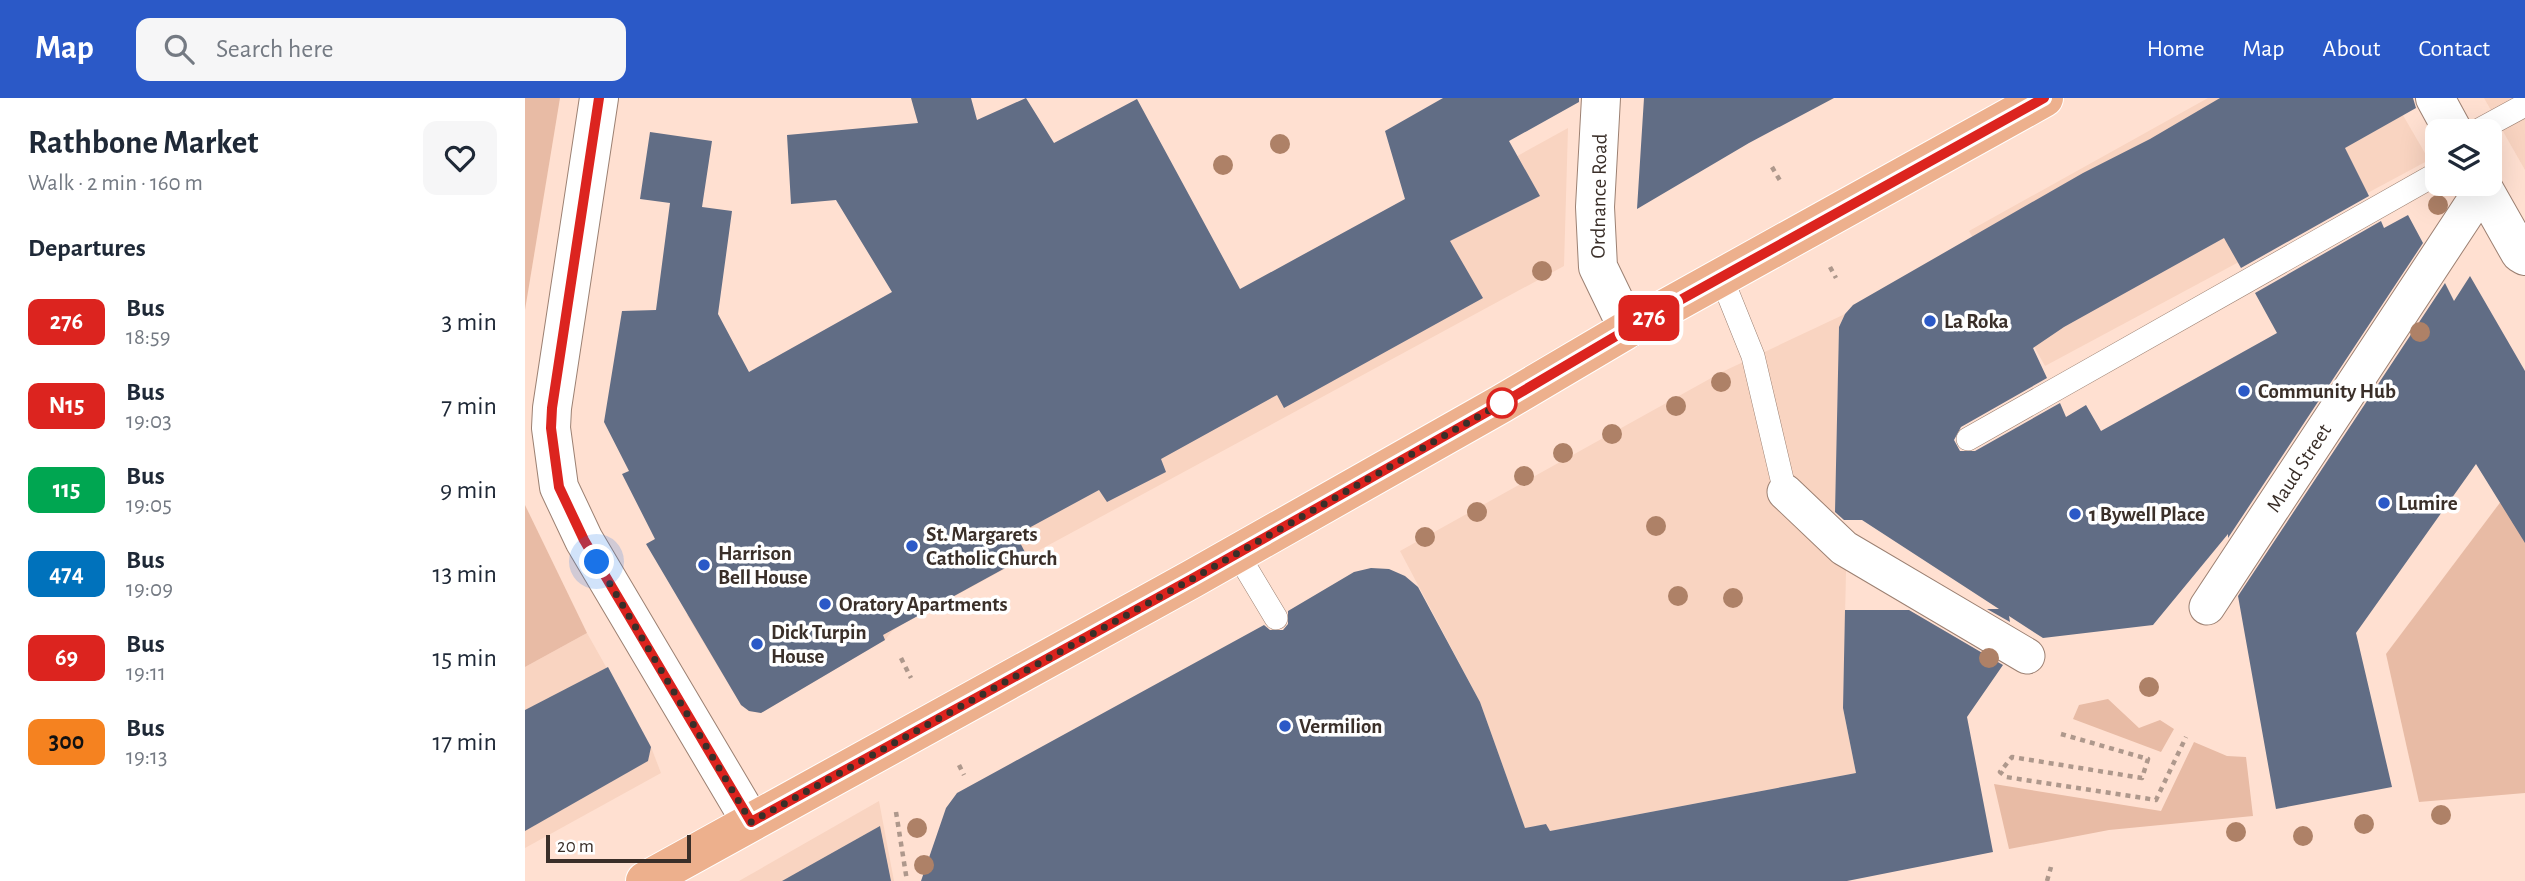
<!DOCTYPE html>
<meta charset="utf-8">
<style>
body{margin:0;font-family:"Alegreya Sans",sans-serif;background:#f6f6f7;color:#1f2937;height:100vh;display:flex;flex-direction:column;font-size:26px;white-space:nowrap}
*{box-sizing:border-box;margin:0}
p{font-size:23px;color:#747a83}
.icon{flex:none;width:38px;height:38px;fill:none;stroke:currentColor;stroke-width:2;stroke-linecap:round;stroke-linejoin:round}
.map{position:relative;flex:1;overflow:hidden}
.side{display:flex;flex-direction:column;background:#fff;width:525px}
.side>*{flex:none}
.badge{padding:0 14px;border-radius:10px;font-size:24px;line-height:46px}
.tools{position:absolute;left:1900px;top:21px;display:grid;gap:14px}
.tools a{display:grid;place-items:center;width:77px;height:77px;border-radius:14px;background:#fff;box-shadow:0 7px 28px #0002;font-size:35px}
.scale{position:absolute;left:21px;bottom:18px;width:145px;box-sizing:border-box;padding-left:7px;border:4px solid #3a2f29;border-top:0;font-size:19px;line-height:24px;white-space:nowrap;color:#3a2f29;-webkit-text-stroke:5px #fff;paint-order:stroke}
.you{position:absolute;width:35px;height:35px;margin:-18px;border:5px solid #fff;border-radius:50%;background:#1a73e8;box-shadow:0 0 0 10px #1a73e833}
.map>.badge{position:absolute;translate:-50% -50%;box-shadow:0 0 0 4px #fff}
h2{padding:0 28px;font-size:26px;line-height:63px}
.round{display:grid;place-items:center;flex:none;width:74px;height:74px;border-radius:14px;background:#f6f6f7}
.overview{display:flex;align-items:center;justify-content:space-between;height:119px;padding:0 28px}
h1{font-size:33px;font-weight:700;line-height:52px}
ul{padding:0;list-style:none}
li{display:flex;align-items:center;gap:21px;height:84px;padding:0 28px}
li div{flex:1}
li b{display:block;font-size:26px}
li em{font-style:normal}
li .badge{min-width:77px;font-weight:700;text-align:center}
header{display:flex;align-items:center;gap:42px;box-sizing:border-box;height:98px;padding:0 35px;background:#2b59c7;color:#fff}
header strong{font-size:33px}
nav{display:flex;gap:38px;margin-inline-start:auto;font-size:24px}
.search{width:490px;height:63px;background:#f6f6f7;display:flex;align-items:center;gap:18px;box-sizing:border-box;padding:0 24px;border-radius:14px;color:#747a83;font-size:26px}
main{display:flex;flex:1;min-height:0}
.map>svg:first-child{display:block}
.built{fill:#f9d4c1}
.green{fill:#e8bba5}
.building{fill:#616d85}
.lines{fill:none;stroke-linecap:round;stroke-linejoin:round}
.service-casing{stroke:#9c8072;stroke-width:24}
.pedestrian-casing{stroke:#9c8072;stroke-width:37}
.minor-casing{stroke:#9c8072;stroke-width:40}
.primary-casing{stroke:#fff;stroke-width:40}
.path{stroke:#ae988c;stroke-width:4.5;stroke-dasharray:5 5;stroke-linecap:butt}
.service{stroke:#fff;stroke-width:23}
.pedestrian{stroke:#fff;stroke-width:35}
.minor{stroke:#fff;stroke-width:38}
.primary{stroke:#edb08d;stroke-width:38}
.tree{fill:#ae8167}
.line-casing{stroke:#fff;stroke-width:16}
.line{stroke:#dc241f;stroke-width:10}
.walk{stroke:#3a2f29;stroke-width:7;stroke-dasharray:0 12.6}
.poi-dot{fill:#2b59c7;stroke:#fff;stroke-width:2.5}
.stop-dot{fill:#fff;stroke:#dc241f;stroke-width:3.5}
.labels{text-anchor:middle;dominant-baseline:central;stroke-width:7;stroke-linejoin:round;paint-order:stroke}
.street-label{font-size:21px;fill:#3a2f29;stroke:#fff}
.poi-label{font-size:21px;font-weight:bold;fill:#3a2f29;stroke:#fff;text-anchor:start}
</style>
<header>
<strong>Map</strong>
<div class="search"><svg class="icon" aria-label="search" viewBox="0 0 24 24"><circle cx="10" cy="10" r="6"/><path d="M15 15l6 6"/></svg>Search here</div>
<nav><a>Home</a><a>Map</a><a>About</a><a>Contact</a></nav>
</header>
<main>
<section class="side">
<div class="overview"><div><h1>Rathbone Market</h1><p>Walk · 2 min · 160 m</p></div><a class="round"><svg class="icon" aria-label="heart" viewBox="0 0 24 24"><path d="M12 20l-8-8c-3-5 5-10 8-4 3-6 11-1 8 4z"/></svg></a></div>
<h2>Departures</h2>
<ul>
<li><span class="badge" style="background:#dc241f;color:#fff">276</span><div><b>Bus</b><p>18:59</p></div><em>3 min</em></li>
<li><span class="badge" style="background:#dc241f;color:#fff">N15</span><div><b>Bus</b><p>19:03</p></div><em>7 min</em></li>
<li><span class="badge" style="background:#00a651;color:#fff">115</span><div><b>Bus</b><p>19:05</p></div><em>9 min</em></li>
<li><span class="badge" style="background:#0072bc;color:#fff">474</span><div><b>Bus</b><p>19:09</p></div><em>13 min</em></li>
<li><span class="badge" style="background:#dc241f;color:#fff">69</span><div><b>Bus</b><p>19:11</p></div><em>15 min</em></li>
<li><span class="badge" style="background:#f58220;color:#111">300</span><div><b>Bus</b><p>19:13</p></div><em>17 min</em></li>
</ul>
</section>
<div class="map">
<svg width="2000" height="783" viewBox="0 0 2000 783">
<rect width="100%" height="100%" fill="#ffe0d1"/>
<g class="built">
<path d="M 1683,0 L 1868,0 L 1904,62 L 1520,268 L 1444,133 Z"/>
<path d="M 1959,0 L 2000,0 L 2000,72 Z"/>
<path d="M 1043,30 L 1039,168 L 378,526 L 367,533 L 360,542 L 236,615 L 224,613 L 216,607 L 162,517 Z"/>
<path d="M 1320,216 L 1314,229 L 1310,422 L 1319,450 L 1321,474 L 1318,610 L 1331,675 L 1025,733 L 1021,726 L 1000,730 L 955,604 L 875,453 L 1197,274 Z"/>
<path d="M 62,535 L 126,649 L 136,675 L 0,750 L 0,569 Z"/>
<path d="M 354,703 L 369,783 L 214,783 Z"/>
</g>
<g class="green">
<path d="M 0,0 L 35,0 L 0,212 Z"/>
<path d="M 1977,402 L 2000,442 L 2000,695 L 1894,704 L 1861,556 Z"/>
<path d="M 0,407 L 62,535 L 0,569 Z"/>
<path d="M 1583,601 L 1614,630 L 1635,622 L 1649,631 L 1636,654 L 1548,621 L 1554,607 Z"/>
<path d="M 1669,644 L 1702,658 L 1721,659 L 1728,718 L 1584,732 L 1484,751 L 1469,686 L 1636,713 Z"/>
</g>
<g class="building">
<path d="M 386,0 L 446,0 L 452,22 L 501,0 L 529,45 L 612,1 L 715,191 L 880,101 L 860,33 L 918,0 L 1054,0 L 1054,4 L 984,43 L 1015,98 L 925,143 L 958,200 L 759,310 L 752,297 L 636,361 L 641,374 L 582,404 L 574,392 L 491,437 L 502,458 L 358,537 L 360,542 L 236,615 L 224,613 L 216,607 L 121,446 L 130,441 L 97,376 L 104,373 L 79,324 L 97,213 L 131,212 L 145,105 L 115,101 L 125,34 L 187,43 L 177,109 L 207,113 L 193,216 L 224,274 L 367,194 L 311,102 L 266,106 L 262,37 L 393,25 Z"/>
<path d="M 1119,0 L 1309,0 L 1224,45 L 1112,111 Z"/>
<path d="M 1695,0 L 1888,0 L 1891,10 L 1820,50 L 1844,98 L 1716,170 L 1699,140 L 1539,229 L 1508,250 L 1522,280 L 1436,329 L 1429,342 L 1435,353 L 1450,353 L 1535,305 L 1541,319 L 1561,307 L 1576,333 L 1752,235 L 1730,195 L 1856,123 L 1859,130 L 1883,117 L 1898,145 L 1703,440 L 1703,436 L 1628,527 L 1518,540 L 1484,518 L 1485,524 L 1462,511 L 1474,511 L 1337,422 L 1319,422 L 1310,414 L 1314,229 L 1320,216 L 1328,207 L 1558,75 L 1625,41 Z"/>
<path d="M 1945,178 L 2000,273 L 2000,445 L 1951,366 L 1831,535 L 1867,689 L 1751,711 L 1713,498 L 1920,185 L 1929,203 Z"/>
<path d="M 846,470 L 864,471 L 880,478 L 893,489 L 955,604 L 1000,730 L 1021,726 L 1025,733 L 1331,675 L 1318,610 L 1320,512 L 1384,512 L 1478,567 L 1442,619 L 1468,754 L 1322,783 L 396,783 L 421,710 L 432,695 L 739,527 L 745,532 L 758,532 L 763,526 L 763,513 L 829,474 Z"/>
<path d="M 83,569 L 126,649 L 123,663 L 0,733 L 0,612 Z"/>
<path d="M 355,728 L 366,783 L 257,783 Z"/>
</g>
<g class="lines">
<g class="service-casing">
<g id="service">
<path d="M 1952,33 L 2000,7"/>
<path d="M 1197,181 L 1228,258 L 1260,394"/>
<path d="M 1443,341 L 1913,75"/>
<path d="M 712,455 L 751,520"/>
</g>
</g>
<g class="pedestrian-casing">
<g id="pedestrian">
<path d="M 1260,394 L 1319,450 L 1502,558"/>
<path d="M 1682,509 L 1958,90"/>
</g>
</g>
<g class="minor-casing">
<g id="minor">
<path d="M 74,0 L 27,310 L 26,330 L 34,389 L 59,442 L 226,724"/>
<path d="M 1076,0 L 1070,109 L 1073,169 L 1103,231"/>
<path d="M 1910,0 L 1928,33"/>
<path d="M 1956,86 L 1995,155 L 2000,158"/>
</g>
</g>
<g class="primary-casing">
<path id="primary" d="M 120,783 L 667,481 L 976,306 L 1103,231 L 1519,0"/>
</g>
<g class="path">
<path d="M 1247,69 L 1257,86"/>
<path d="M 1305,169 L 1311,180"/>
<path d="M 376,560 L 386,580"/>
<path d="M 1536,636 L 1623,661 L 1617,680 L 1487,659 L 1475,674 L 1481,679 L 1631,702 L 1661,639"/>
<path d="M 434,667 L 439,677"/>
<path d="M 371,714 L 382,783"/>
<path d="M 1522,783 L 1526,769"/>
</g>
<use href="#service" class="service"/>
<use href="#pedestrian" class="pedestrian"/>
<use href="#minor" class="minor"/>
<use href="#primary" class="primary"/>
</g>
<g class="tree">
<circle cx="755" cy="46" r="10"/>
<circle cx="698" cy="67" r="10"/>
<circle cx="1913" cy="107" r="10"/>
<circle cx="1017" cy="173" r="10"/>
<circle cx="1895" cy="234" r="10"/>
<circle cx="1196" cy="284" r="10"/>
<circle cx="1151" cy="308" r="10"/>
<circle cx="1087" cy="336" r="10"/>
<circle cx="1038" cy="355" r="10"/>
<circle cx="999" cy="378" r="10"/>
<circle cx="952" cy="414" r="10"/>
<circle cx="1131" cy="428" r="10"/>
<circle cx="900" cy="439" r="10"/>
<circle cx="1153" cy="498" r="10"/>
<circle cx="1208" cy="500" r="10"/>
<circle cx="1464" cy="560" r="10"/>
<circle cx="1624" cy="589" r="10"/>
<circle cx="1916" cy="717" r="10"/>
<circle cx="1839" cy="726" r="10"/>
<circle cx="392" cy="730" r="10"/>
<circle cx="1711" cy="734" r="10"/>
<circle cx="1778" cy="738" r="10"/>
<circle cx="399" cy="767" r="10"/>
</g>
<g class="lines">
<g class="line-casing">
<path id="line" d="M 74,0 L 27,310 L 26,330 L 34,389 L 59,442 L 226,724 L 667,481 L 976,306 L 1103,231 L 1519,0"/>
</g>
<use href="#line" class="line"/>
<path class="walk" d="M 72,464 L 226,724 L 667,481 L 977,305"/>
</g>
<g class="poi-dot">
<circle cx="1405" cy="223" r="7"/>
<circle cx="1719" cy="293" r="7"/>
<circle cx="1859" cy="405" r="7"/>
<circle cx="1550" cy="416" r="7"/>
<circle cx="387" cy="448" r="7"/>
<circle cx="179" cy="467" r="7"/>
<circle cx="300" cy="506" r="7"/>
<circle cx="232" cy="546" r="7"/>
<circle cx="760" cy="628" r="7"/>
</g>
<circle class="stop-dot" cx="977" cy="305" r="14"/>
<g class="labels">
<g class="street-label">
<text transform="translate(1074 98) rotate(-89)">Ordnance Road</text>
<text transform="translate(1774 370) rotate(-57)">Maud Street</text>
</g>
<g class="poi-label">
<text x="1419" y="223">La Roka</text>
<text x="1733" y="293">Community Hub</text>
<text x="1873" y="405">Lumire</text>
<text x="1564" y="416">1 Bywell Place</text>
<text x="401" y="436">St. Margarets<tspan x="401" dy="24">Catholic Church</tspan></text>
<text x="193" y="455">Harrison<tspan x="193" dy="24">Bell House</tspan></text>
<text x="314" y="506">Oratory Apartments</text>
<text x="246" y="534">Dick Turpin<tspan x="246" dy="24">House</tspan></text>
<text x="774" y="628">Vermilion</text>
</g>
</g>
</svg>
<div class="tools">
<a><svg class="icon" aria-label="layers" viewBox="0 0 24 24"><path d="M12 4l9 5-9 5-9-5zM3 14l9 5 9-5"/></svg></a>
</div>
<div class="scale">20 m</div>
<div class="you" style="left:72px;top:464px"></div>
<b class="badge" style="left:1124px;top:220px;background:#dc241f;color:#fff">276</b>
</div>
</main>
